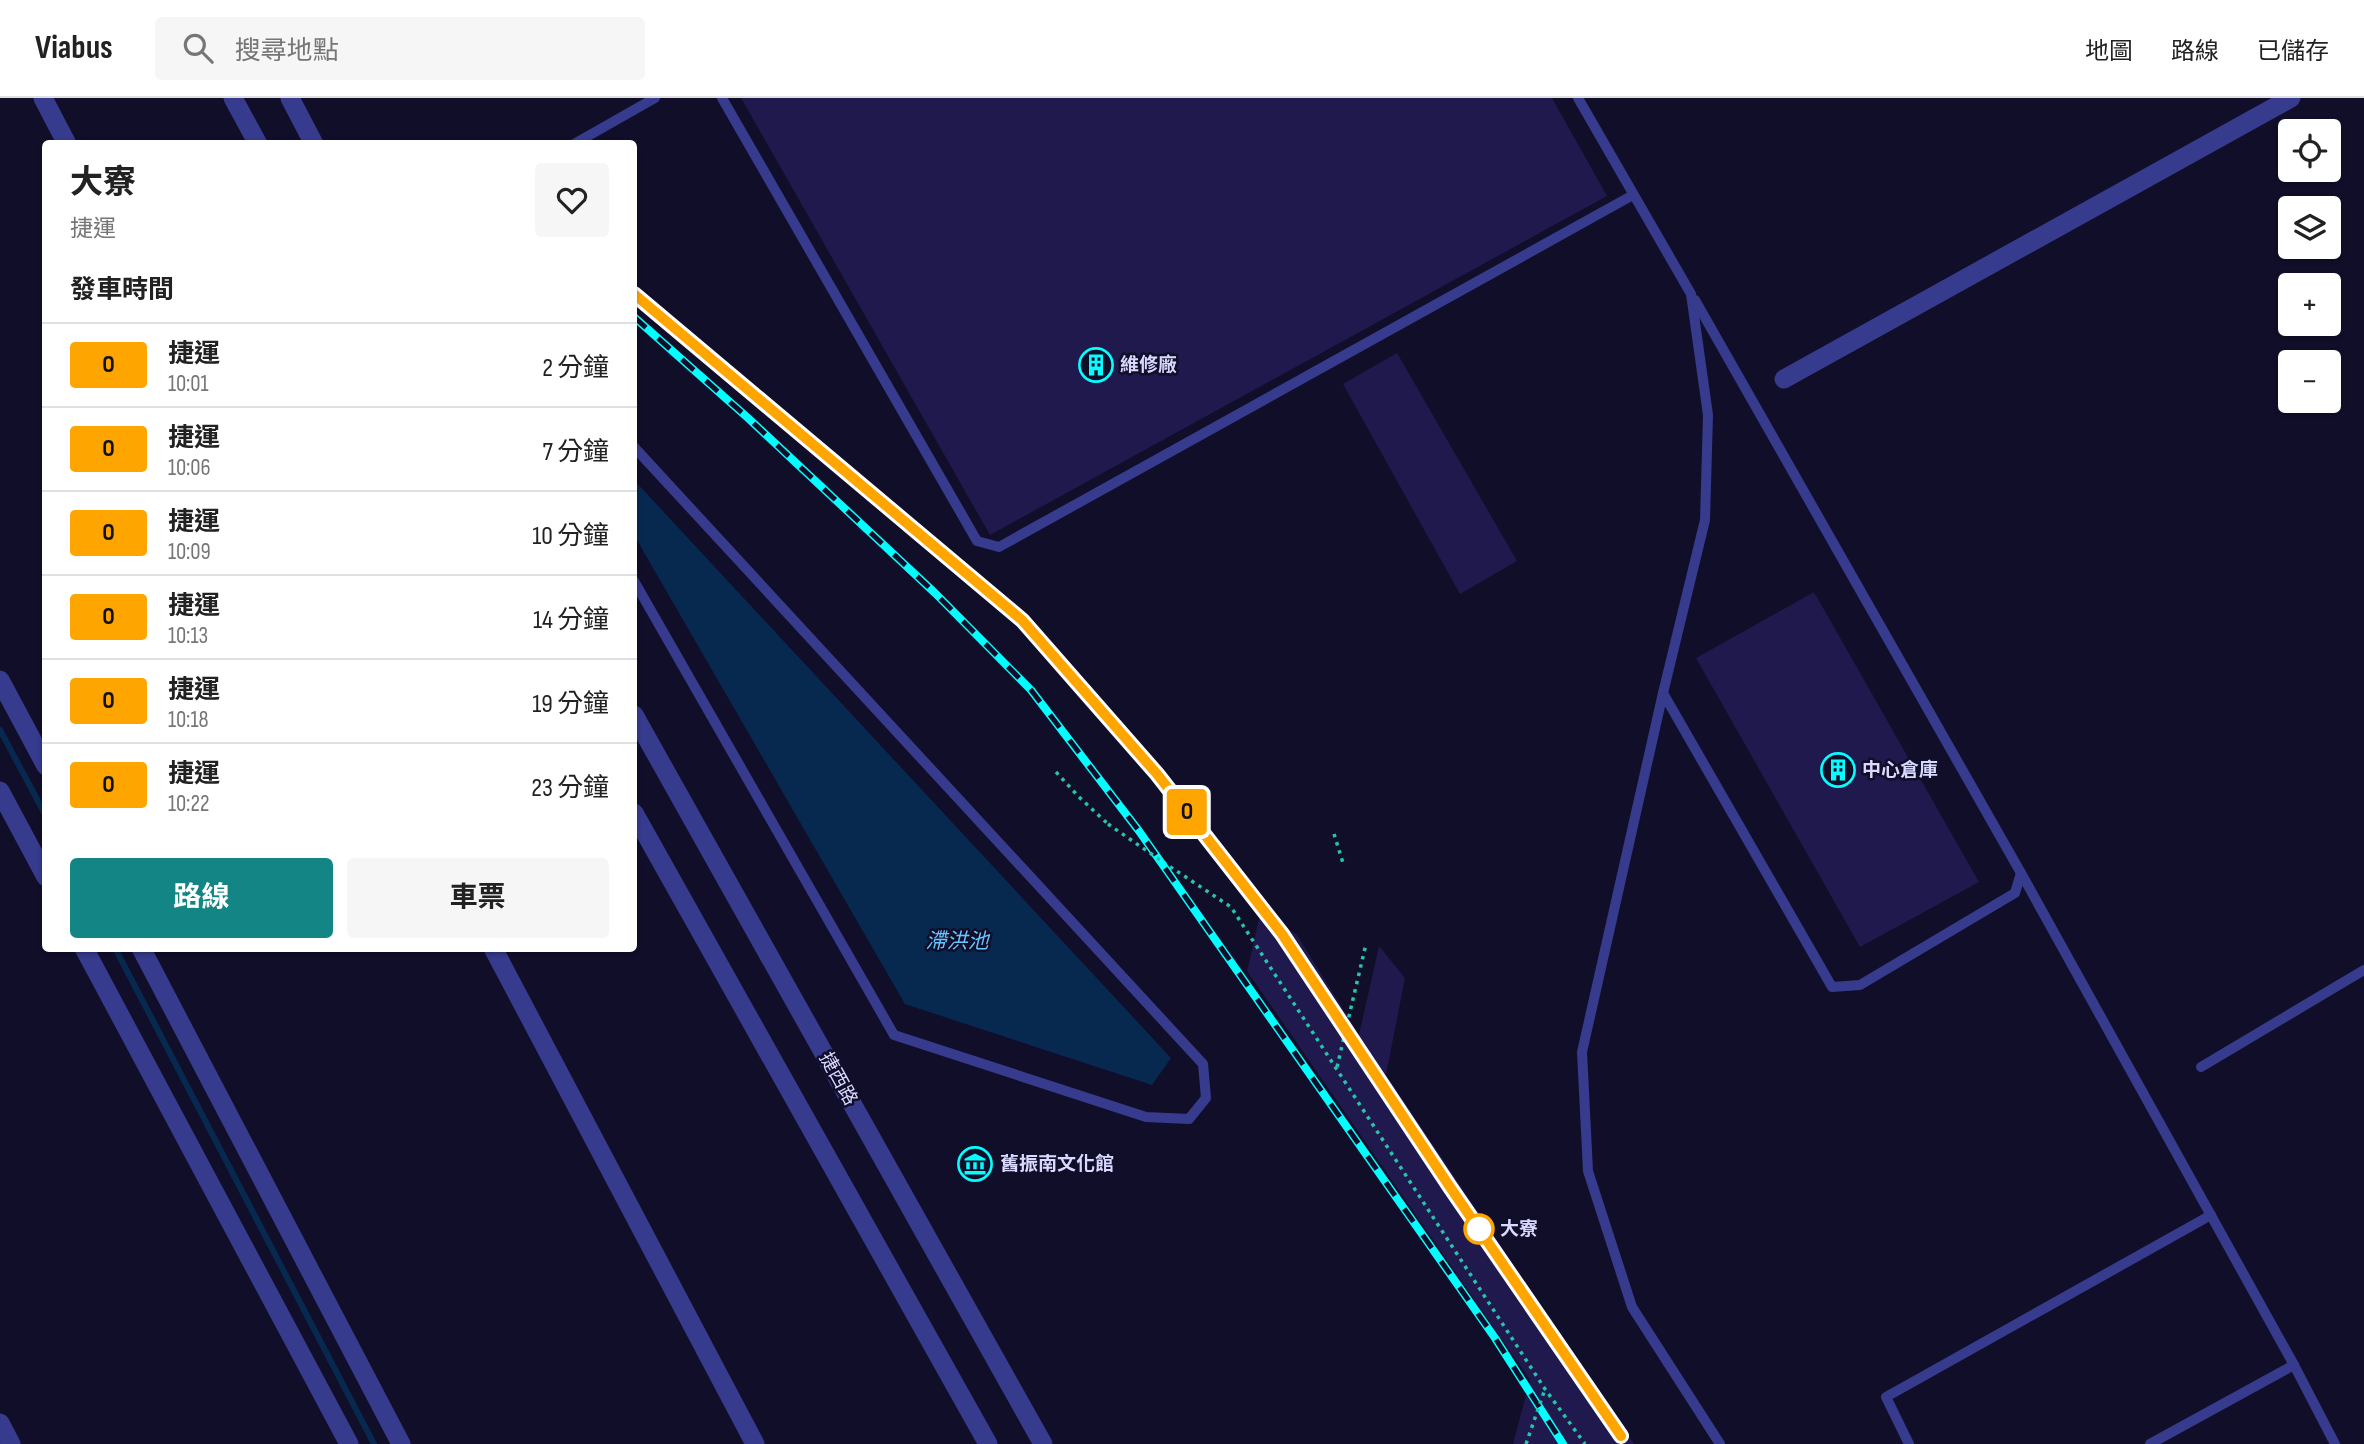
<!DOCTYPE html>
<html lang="zh-TW">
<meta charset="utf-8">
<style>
body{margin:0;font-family:"Sofia Sans Condensed","Noto Sans TC",sans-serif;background:#f6f6f6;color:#222;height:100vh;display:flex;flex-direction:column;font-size:26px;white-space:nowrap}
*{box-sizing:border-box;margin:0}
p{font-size:23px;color:#767676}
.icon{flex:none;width:38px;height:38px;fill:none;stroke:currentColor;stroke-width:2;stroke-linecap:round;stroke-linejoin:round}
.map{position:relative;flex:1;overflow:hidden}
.panel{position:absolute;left:42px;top:42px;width:595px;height:812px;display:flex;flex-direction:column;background:#fff;border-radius:7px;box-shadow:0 2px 5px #0004}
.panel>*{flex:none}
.badge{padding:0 14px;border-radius:5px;font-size:24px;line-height:46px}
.tools{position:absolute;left:2278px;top:21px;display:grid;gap:14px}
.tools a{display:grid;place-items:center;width:63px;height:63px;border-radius:7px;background:#fff;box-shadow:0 2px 5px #0004;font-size:35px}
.map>.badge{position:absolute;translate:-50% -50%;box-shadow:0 0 0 4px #fff}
h2{padding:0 28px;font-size:26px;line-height:63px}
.round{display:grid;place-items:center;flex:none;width:74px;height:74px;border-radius:7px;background:#f6f6f6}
.head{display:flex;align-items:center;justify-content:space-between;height:119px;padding:0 28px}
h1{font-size:33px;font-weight:700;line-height:52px}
.primary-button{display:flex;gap:14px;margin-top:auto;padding:14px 28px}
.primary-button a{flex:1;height:80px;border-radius:7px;background:#148585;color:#fff;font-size:28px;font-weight:700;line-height:80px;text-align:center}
.primary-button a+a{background:#f6f6f6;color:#222}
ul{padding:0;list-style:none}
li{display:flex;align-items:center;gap:21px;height:84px;padding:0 28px;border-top:2px solid #e0e0e0}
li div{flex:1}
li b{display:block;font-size:26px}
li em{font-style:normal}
li .badge{min-width:77px;font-weight:700;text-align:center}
header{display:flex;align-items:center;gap:42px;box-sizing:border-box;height:98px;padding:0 35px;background:#fff;border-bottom:2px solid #e0e0e0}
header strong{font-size:33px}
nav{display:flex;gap:38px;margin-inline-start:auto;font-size:24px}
.search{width:490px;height:63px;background:#f6f6f6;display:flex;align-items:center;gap:18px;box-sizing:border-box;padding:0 24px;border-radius:7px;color:#767676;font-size:26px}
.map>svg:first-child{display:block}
.water{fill:#08294f}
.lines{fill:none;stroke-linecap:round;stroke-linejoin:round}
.stream{stroke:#08294f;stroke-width:6}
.building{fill:#1f194d}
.path{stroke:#27c4ac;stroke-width:3.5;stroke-dasharray:3.5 5;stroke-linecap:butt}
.lane{stroke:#363b8d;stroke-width:10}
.street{stroke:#363b8d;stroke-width:19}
.rail-casing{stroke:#04fdff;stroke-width:8}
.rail{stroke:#110e2a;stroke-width:5;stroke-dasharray:16;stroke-linecap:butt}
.path-bridge{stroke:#27c4ac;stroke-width:3.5;stroke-dasharray:3.5 5;stroke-linecap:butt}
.line-casing{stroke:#fff;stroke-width:16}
.line{stroke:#ffa500;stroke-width:10}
.stop-dot{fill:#fff;stroke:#ffa500;stroke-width:3.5}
.labels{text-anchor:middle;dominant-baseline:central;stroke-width:5;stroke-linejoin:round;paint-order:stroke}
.poi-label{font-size:19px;font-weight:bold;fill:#d9d8ff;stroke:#110e2a;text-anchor:start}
.street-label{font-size:19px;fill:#d9d8ff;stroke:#110e2a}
.stop-label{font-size:19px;font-weight:bold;fill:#d9d8ff;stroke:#110e2a;text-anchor:start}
.water-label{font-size:21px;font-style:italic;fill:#66c6ff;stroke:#110e2a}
</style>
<header>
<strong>Viabus</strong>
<div class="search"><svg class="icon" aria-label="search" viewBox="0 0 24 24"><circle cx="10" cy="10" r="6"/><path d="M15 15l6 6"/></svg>搜尋地點</div>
<nav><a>地圖</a><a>路線</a><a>已儲存</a></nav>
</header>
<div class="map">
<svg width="2364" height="1346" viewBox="0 0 2364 1346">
<rect width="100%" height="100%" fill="#110e2a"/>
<path class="water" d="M 634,382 L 1171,960 L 1152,987 L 905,906 L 634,437 Z"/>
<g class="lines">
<g class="stream">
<path d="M 0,632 L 46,718"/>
<path d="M 115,850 L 374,1346"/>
</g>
</g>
<g class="building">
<path d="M 741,0 L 1552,0 L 1607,98 L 990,437 Z"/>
<path d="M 1397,255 L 1517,463 L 1460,496 L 1343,286 Z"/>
<path d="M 1814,494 L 1979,784 L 1860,849 L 1696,560 Z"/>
<path d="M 1261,812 L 1297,837 L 1359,937 L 1379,848 L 1405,880 L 1386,977 L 1634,1346 L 1513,1346 L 1530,1282 L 1247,873 Z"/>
</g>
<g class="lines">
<g class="path">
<path d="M 1056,674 L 1079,699 L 1108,726"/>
<path d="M 1334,736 L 1343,765"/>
<path d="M 1163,764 L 1231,809 L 1545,1291 L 1585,1346"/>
</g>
<g class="lane">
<path d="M 722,0 L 977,443 L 999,449 L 1633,97"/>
<path d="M 1578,0 L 1691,196 L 1708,317 L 1705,422 L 1663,595 L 1582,954 L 1588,1073 L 1632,1209 L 1720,1346"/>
<path d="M 574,46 L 655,0"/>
<path d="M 1695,202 L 2021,775 L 2294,1267 L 2335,1346"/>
<path d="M 634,349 L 1203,966 L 1206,1000 L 1189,1021 L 1146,1019 L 894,937 L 634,483"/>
<path d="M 1663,595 L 1832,889 L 1860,887 L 2015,795 L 2021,775"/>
<path d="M 2201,969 L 2364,872"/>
<path d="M 1909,1346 L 1886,1299 L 2211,1117"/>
<path d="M 2150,1346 L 2294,1267"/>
</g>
<g class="street">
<path d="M 43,0 L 67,46"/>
<path d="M 233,0 L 258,46"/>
<path d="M 290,0 L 314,46"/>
<path d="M 1784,281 L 2291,0"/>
<path d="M 0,582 L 46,668"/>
<path d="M 634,617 L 1043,1346"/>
<path d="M 0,693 L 46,779"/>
<path d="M 634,715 L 988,1346"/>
<path d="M 84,850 L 349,1346"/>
<path d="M 141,850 L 401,1346"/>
<path d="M 493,850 L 755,1346"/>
<path d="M 0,1325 L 11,1346"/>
</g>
<g class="rail-casing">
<g id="rail">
<path d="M 634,196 L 1022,522 L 1157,676 L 1282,836 L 1450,1089 L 1621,1337"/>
<path d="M 634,219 L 748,320 L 935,495 L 1031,592 L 1139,733 L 1495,1240 L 1563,1346"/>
</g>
</g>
<use href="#rail" class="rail"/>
<g class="path-bridge">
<path d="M 1108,726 L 1163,764"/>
<path d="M 1337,969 L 1366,846"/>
<path d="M 1526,1346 L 1545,1291"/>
</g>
</g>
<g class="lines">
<g class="line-casing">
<path id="line" d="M 634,196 L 1022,522 L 1157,676 L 1282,836 L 1450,1089 L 1621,1338"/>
</g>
<use href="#line" class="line"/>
</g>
<defs>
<g id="building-ring" transform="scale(1.75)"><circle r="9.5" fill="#110e2a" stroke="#04fdff" stroke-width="1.5"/><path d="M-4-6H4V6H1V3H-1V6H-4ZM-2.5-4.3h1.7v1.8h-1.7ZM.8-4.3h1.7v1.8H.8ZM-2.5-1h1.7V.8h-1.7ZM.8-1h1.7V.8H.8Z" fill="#04fdff"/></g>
<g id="museum-ring" transform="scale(1.75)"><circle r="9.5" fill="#110e2a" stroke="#04fdff" stroke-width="1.5"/><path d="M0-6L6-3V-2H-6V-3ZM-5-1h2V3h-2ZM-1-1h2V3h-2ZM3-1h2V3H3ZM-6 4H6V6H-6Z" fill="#04fdff"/></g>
</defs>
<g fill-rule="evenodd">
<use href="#building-ring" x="1096" y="267"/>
<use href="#building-ring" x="1838" y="672"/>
<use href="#museum-ring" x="975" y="1066"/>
</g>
<circle class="stop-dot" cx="1479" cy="1131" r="14"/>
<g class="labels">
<g class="poi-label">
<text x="1120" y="267">維修廠</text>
<text x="1862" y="672">中心倉庫</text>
<text x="1000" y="1066">舊振南文化館</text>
</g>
<g class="street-label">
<text transform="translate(838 981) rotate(61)">捷西路</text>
</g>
<g class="stop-label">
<text x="1500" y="1131">大寮</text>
</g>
<g class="water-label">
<text x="957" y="843">滯洪池</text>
</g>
</g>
</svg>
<div class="tools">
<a><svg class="icon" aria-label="locate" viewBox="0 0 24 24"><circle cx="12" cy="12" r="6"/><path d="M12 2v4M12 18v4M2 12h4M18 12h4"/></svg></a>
<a><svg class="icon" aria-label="layers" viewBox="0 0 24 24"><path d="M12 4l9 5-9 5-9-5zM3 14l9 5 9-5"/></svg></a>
<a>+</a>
<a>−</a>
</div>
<b class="badge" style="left:1187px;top:714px;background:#ffa500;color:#111">O</b>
<section class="panel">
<div class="head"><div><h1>大寮</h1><p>捷運</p></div><a class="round"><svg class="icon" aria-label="heart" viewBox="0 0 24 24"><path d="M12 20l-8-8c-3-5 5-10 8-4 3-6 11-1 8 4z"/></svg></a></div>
<h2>發車時間</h2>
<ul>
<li><span class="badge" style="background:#ffa500;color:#111">O</span><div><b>捷運</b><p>10:01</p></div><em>2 分鐘</em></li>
<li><span class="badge" style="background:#ffa500;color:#111">O</span><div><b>捷運</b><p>10:06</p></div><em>7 分鐘</em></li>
<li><span class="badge" style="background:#ffa500;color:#111">O</span><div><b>捷運</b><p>10:09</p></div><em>10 分鐘</em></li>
<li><span class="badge" style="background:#ffa500;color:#111">O</span><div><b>捷運</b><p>10:13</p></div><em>14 分鐘</em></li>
<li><span class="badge" style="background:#ffa500;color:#111">O</span><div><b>捷運</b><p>10:18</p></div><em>19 分鐘</em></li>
<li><span class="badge" style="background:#ffa500;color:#111">O</span><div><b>捷運</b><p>10:22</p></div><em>23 分鐘</em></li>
</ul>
<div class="primary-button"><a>路線</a><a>車票</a></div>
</section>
</div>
